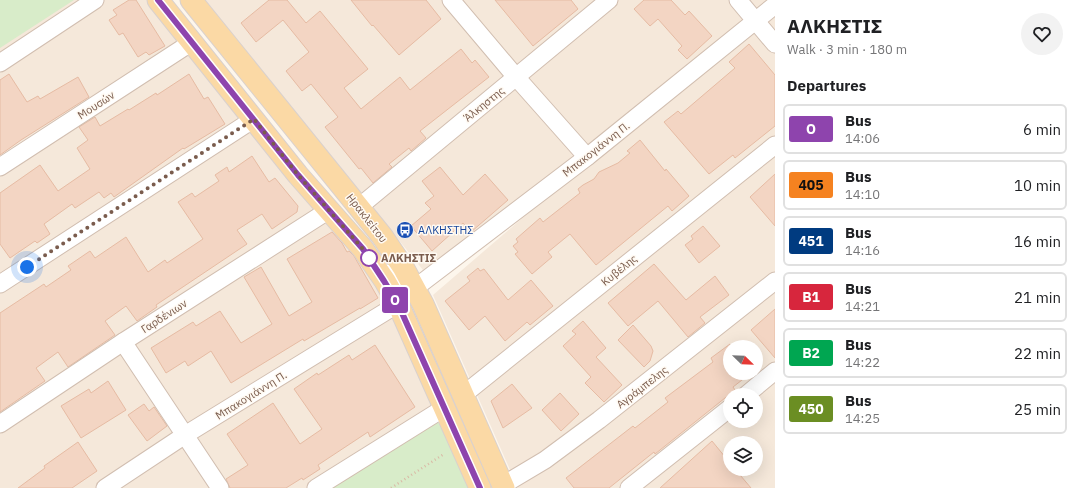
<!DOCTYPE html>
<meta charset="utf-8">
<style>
body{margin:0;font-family:"IBM Plex Sans",sans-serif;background:#f2f2f2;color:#202124;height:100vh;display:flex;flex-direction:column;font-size:15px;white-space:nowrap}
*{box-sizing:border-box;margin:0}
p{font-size:13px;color:#757577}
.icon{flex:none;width:22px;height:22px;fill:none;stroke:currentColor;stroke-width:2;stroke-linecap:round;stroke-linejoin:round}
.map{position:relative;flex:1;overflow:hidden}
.panel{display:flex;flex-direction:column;background:#fff;width:300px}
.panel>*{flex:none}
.badge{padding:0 8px;border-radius:3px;font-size:14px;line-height:26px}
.needle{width:26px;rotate:113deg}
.tools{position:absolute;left:723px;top:340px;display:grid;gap:8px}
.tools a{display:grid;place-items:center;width:40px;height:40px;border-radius:50%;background:#fff;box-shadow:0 4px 16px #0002;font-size:20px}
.you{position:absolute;width:20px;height:20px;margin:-10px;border:3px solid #fff;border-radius:50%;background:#1a73e8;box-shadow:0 0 0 6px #1a73e833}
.map>.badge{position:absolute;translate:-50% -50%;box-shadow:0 0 0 2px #fff}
h2{padding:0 12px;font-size:15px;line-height:36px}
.round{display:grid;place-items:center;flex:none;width:42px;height:42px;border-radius:21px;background:#f2f2f2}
.headline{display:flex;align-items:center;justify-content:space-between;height:68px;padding:0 12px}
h1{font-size:19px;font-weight:800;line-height:30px}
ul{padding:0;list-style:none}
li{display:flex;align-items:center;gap:12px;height:50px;margin:0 8px 6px;padding:0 4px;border:2px solid #e0e0e0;border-radius:6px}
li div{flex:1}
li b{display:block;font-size:15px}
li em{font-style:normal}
li .badge{min-width:44px;font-weight:700;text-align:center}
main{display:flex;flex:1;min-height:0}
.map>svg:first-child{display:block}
.residential{fill:#f5e8da;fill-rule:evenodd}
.green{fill:#d8ecc9}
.building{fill:#f3d5c3;stroke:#e6bba3}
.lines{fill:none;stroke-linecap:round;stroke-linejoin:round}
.minor-casing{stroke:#d1beb0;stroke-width:19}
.major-casing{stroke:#dad1cd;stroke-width:23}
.path{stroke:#d9b8a5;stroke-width:2.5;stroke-dasharray:1 3;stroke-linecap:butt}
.minor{stroke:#fff;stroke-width:17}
.major{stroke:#fbd9a5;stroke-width:21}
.line-casing{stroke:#fff;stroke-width:9}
.line{stroke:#8e44ad;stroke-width:6}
.walk{stroke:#7a5c4d;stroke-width:4;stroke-dasharray:0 7.2}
.stop-dot{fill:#fff;stroke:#8e44ad;stroke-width:2}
.labels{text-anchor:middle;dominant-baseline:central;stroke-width:3;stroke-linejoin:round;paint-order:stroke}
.street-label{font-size:11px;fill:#7a5c4d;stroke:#fffaf3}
.transit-label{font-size:11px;fill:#164399;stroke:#fffaf3;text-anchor:start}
.stop-label{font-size:11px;font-weight:bold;fill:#7a5c4d;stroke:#fffaf3;text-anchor:start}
</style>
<main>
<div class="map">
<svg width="775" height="488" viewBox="0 0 775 488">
<rect width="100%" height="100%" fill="#fdf6ec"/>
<g class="residential">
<path d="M 0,0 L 147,0 L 369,261 L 472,488 L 0,488 Z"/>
<path d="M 205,0 L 775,0 L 427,275 Z"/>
<path d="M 775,17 L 775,488 L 518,488 L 433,295 L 562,184 L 724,55 ZM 730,347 L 756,347 L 756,373 L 730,373 ZM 730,395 L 756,395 L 756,421 L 730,421 ZM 730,443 L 756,443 L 756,469 L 730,469 Z"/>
</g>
<g class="green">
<path d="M 0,0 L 74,0 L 0,48 Z"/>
<path d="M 437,415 L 472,488 L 323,488 Z"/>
</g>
<g class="building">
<path d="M 129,0 L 136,0 L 165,46 L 149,55 L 146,52 L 138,57 L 123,33 L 119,35 L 109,20 L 117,15 L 113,10 Z"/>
<path d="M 269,0 L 287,0 L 306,23 L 320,11 L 368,69 L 344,88 L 361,109 L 400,77 L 410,90 L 461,49 L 472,63 L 475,60 L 489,77 L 420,131 L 426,138 L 411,151 L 409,148 L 389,164 L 392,167 L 373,183 L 361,168 L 359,169 L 325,127 L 338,117 L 311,84 L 302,91 L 286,71 L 309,52 L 283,20 L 256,42 L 241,23 Z"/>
<path d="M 351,0 L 426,0 L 441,19 L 399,55 L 373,25 L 372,26 Z"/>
<path d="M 495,0 L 571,0 L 578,9 L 533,46 Z"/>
<path d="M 644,0 L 671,0 L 685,15 L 689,11 L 712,36 L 687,59 L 678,50 L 682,46 L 658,19 L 650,26 L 634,9 Z"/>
<path d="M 749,44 L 775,75 L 775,126 L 735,158 L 733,155 L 709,174 L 664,122 L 678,111 L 681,114 L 735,68 L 729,62 Z"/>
<path d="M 9,74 L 27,102 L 38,96 L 40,99 L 78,77 L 89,97 L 21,140 L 0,155 L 0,80 Z"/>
<path d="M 189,74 L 204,99 L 208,97 L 225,124 L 184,149 L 183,148 L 114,197 L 111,193 L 104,198 L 99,192 L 75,208 L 72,204 L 44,224 L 50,234 L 37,243 L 35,241 L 10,258 L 0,244 L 0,193 L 40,165 L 58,191 L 90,169 L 77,148 L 88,140 L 79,127 L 95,117 L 100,126 L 128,109 L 129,110 L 156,93 L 157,95 Z"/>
<path d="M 640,140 L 665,171 L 666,169 L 689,196 L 672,211 L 668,206 L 596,265 L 570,234 L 548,252 L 552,257 L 532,274 L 515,254 L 518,252 L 513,246 L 518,242 L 516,239 L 540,218 L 543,222 L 580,193 L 578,189 L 583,185 L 594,179 L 599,172 L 618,163 L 630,153 L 627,151 Z"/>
<path d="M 252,156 L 269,182 L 275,178 L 298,206 L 297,212 L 272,229 L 262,214 L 237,230 L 247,244 L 156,305 L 157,307 L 137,321 L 126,306 L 105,321 L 115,335 L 68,367 L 58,352 L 36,368 L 45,381 L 0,412 L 0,313 L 44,284 L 46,287 L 71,270 L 68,266 L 90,251 L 95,258 L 126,237 L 148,272 L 165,260 L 167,263 L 203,239 L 178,202 L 192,193 L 195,197 L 219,181 L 215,175 L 227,167 L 229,172 Z"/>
<path d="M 440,167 L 463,195 L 485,174 L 508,200 L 471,232 L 463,223 L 432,251 L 411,226 L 431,209 L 425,203 L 434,196 L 422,181 Z"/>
<path d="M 775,174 L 775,226 L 750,197 Z"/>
<path d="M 703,226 L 720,246 L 699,263 L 685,245 L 693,239 L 691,236 Z"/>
<path d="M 332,232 L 342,243 L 347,252 L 349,251 L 354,256 L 378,298 L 360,309 L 360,308 L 304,341 L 303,339 L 231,383 L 211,351 L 188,366 L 185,361 L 166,373 L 151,348 L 193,322 L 196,326 L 220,311 L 241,343 L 272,324 L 244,277 L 261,267 L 289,316 L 312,302 L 287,259 Z"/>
<path d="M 654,264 L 686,300 L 715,276 L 729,295 L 700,317 L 705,323 L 688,337 L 658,301 L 628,326 L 608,303 Z"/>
<path d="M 478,268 L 480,271 L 484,269 L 508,300 L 531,280 L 553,306 L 530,325 L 527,322 L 505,341 L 485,316 L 469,330 L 445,301 L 470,281 L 467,277 Z"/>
<path d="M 775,309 L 775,358 L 751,330 Z"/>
<path d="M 583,321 L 606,348 L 596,357 L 622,385 L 604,402 L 585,383 L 591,377 L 563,346 L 576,334 L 572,331 Z"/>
<path d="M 633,325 L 651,346 L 653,351 L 650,361 L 644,367 L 618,340 Z"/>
<path d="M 730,344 L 730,373 L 751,373 L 733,387 L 735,390 L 655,454 L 654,452 L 609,488 L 574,488 L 566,478 L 633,426 L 635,428 L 668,402 L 665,398 L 713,362 L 711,358 Z"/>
<path d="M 375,345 L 415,407 L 370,437 L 368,432 L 318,465 L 320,469 L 303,480 L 302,478 L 286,488 L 230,488 L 226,479 L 248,465 L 227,434 L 273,403 L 300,444 L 322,429 L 294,389 L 317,373 L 318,375 L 349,355 L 352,360 Z"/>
<path d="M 108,381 L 126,410 L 81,438 L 61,406 L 89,389 L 91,393 Z"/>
<path d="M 512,384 L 532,408 L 503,428 L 491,401 Z"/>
<path d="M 560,393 L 579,414 L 561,431 L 542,410 Z"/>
<path d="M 144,404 L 149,411 L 154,407 L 167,426 L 147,441 L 128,415 Z"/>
<path d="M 712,441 L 730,463 L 730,469 L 735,469 L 751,488 L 660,488 Z"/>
<path d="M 78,442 L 97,471 L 72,488 L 18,488 L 45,468 L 44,466 Z"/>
</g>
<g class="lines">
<g class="minor-casing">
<g id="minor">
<path d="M 451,0 L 516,77 L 587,157"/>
<path d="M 738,0 L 775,44"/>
<path d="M 0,63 L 95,0"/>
<path d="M 0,167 L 192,42"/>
<path d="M 359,207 L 609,0"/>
<path d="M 387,273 C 396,284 400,294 415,288 L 587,157 L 775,5"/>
<path d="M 0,284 L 254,119"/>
<path d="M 123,342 L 220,488"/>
<path d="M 463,395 L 775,145"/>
<path d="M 746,395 L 775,371"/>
<path d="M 0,424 L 123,342 L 329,210"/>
<path d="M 503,485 L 545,460 L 599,420 L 775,281"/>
<path d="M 105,488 L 185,435 L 398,304"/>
<path d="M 316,488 L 444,408"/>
<path d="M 629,488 L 730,408"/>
</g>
</g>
<g class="major-casing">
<g id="major">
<path d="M 158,0 L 298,175 L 363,249 L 385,281 L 398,304 L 480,488"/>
<path d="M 191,0 L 382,236 L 403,267 L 423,304 L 504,488"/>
</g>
</g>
<path class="path" d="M 391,488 L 444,454"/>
<use href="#minor" class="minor"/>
<use href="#major" class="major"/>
</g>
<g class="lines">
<g class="line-casing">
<path id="line" d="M 158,0 L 298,175 L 363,249 L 384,281 L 398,304 L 480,488"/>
</g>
<use href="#line" class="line"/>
<path class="walk" d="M 27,267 L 254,119 L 298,175 L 363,249 L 370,260 L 369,258"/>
</g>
<defs>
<g id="bus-disc" transform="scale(0.9)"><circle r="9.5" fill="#1a4fb4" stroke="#fffaf3"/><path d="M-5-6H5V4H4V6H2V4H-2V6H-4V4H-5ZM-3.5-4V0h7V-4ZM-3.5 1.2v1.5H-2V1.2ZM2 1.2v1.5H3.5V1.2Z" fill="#fff"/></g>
</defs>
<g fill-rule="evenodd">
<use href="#bus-disc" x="405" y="230"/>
</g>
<circle class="stop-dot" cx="369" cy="258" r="8"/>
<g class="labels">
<g class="street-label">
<text transform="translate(484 104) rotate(-39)">Άλκηστης</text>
<text transform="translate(96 105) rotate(-33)">Μουσών</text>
<text transform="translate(596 149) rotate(-38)">Μπακογιάννη Π.</text>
<text transform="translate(367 218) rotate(52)">Ηρακλείτου</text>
<text transform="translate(619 270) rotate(-39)">Κυβέλης</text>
<text transform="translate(164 316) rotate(-33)">Γαρδένιων</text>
<text transform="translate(642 387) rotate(-38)">Αγράμπελης</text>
<text transform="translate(251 395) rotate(-32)">Μπακογιάννη Π.</text>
</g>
<g class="transit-label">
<text x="418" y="230">ΑΛΚΗΣΤΗΣ</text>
</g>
<g class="stop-label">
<text x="381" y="258">ΑΛΚΗΣΤΙΣ</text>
</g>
</g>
</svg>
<div class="tools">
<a><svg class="needle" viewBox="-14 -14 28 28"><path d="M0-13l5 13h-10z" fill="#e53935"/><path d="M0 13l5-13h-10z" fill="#757577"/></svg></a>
<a><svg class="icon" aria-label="locate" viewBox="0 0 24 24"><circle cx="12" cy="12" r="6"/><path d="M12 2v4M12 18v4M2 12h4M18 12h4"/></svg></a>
<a><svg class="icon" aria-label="layers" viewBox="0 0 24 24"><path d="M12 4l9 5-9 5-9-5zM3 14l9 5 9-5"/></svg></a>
</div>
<div class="you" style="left:27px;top:267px"></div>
<b class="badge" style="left:395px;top:300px;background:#8e44ad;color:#fff">Ο</b>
</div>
<section class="panel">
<div class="headline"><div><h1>ΑΛΚΗΣΤΙΣ</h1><p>Walk · 3 min · 180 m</p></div><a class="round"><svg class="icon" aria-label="heart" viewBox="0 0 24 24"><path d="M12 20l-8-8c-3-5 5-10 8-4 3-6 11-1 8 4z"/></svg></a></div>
<h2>Departures</h2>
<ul>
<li><span class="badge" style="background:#8e44ad;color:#fff">Ο</span><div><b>Bus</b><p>14:06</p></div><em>6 min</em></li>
<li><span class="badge" style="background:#f58220;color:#111">405</span><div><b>Bus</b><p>14:10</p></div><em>10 min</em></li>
<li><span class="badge" style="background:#003b80;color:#fff">451</span><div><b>Bus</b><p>14:16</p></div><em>16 min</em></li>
<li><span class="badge" style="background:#d7263d;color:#fff">Β1</span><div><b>Bus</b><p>14:21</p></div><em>21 min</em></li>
<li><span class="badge" style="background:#00a651;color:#fff">Β2</span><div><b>Bus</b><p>14:22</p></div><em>22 min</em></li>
<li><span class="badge" style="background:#6b8e23;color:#fff">450</span><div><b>Bus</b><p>14:25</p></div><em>25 min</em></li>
</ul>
</section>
</main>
